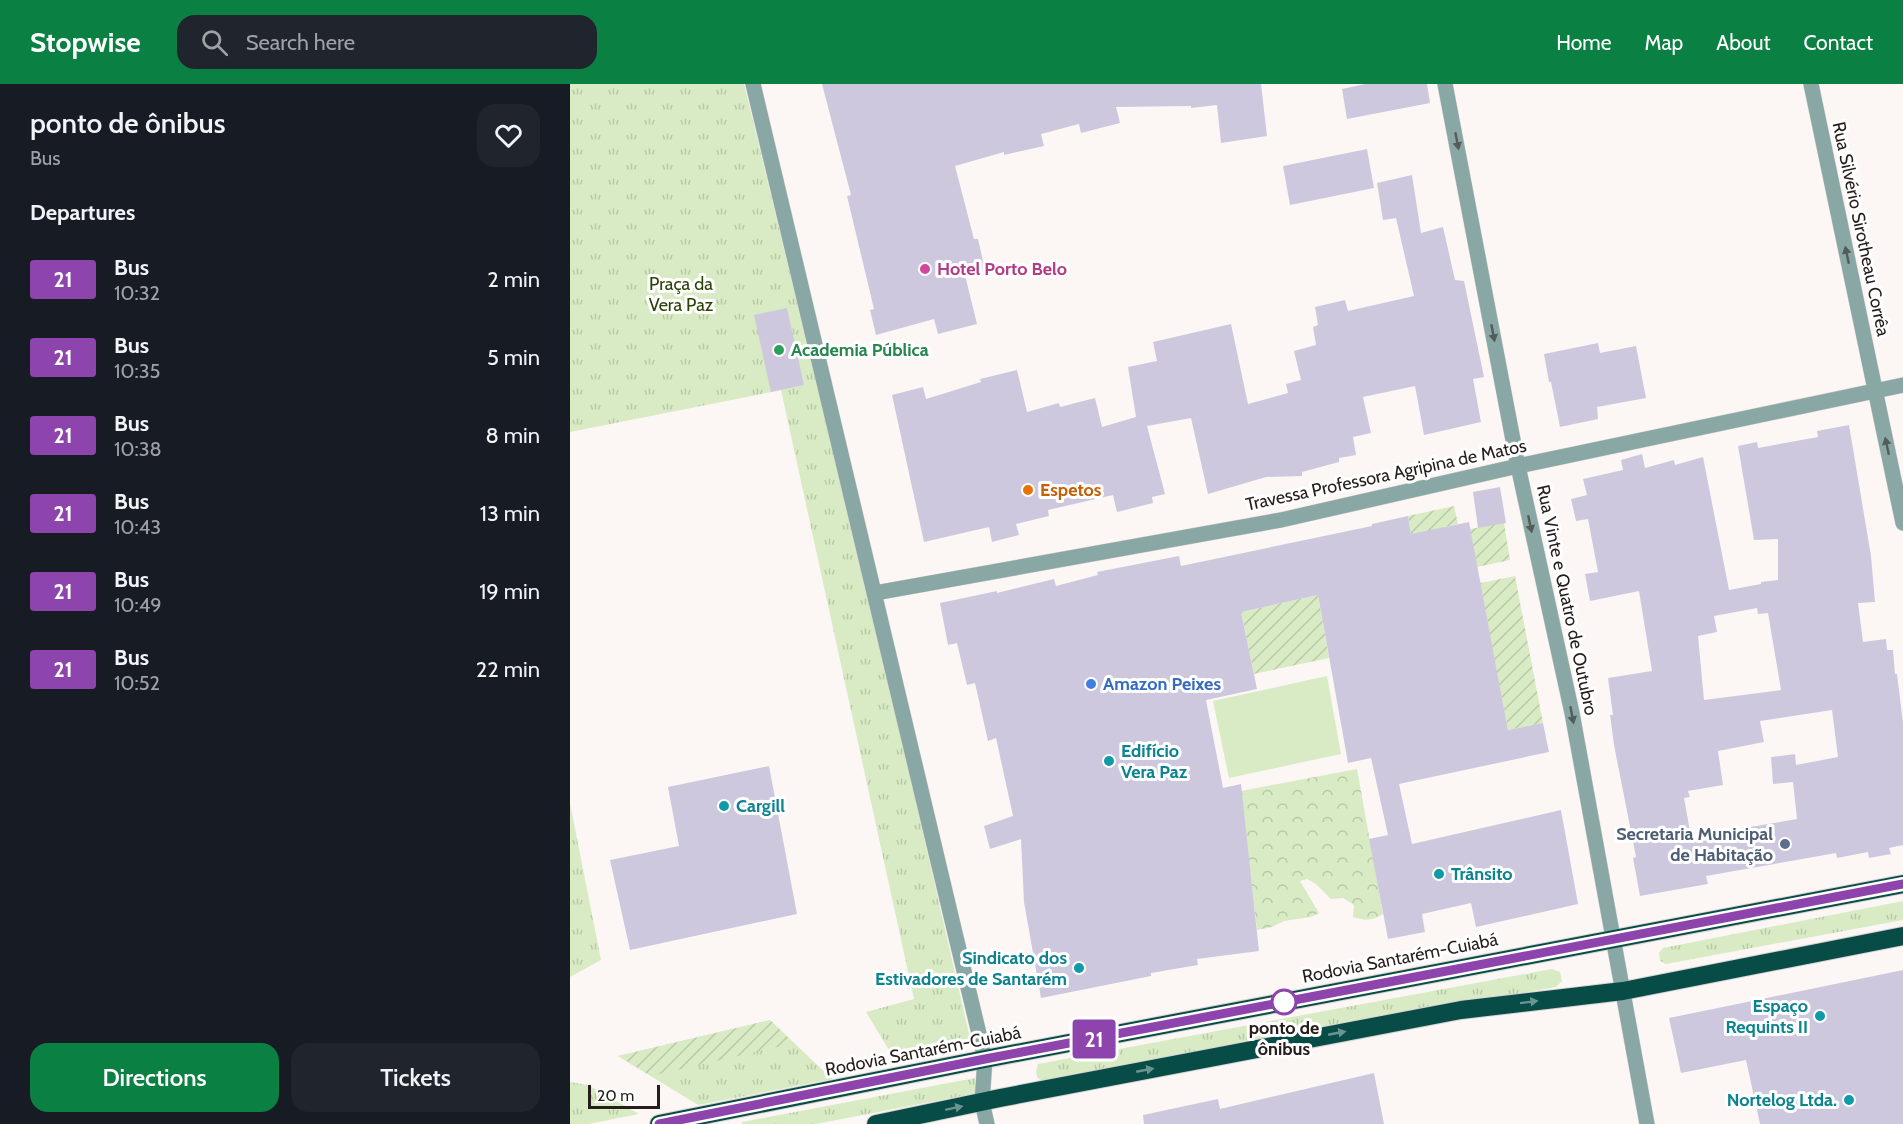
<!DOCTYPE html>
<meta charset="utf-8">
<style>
body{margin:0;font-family:Cabin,sans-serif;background:#20242c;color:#f1f3f6;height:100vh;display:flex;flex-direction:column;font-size:22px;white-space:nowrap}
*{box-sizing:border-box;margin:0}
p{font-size:20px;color:#9ea1a6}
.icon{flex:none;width:33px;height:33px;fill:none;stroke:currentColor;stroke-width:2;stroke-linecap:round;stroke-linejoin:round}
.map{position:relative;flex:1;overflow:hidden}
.sheet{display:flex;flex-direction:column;background:#171b24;width:570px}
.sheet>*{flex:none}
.badge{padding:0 12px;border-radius:4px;font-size:21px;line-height:39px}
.scale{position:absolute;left:18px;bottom:15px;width:72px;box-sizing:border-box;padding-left:6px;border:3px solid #271e1b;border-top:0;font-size:16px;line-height:21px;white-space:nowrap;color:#271e1b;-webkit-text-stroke:4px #fff;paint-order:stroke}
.map>.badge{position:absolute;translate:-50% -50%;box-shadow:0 0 0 3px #fff}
h2{padding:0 30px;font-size:22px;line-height:54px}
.round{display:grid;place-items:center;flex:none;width:63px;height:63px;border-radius:18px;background:#20242c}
.summary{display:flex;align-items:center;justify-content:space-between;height:102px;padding:0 30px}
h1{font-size:28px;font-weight:600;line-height:45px}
.cta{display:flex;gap:12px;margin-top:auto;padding:12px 30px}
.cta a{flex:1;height:69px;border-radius:18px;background:#0b8043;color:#fff;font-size:24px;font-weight:600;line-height:69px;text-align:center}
.cta a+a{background:#20242c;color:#f1f3f6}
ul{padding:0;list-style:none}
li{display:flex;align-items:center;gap:18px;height:78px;padding:0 30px}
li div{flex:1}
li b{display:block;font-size:22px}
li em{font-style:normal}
li .badge{min-width:66px;font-weight:700;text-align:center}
header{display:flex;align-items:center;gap:36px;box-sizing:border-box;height:84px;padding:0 30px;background:#0b8043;color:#fff}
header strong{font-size:28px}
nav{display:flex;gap:33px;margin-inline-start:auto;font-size:21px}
.search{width:420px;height:54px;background:#20242c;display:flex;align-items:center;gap:15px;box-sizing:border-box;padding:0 21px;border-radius:18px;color:#9ea1a6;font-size:22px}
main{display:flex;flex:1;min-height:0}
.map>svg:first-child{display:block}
.grass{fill:url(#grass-tufts)}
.forest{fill:url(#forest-crowns)}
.garden{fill:url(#garden-furrows)}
.pitch{fill:#d8ebc4}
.building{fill:#cec8de;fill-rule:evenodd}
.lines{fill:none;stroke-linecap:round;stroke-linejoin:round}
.minor-casing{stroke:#dad4d2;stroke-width:16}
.highway-casing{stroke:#dad4d2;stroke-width:20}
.minor{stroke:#89a8a5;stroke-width:15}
.highway{stroke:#074c47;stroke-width:18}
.oneway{fill:#535c59}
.oneway2{fill:#6a9491}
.line-casing{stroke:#fff;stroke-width:14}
.line{stroke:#8e44ad;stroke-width:9}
.hotel-dot{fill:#d1479c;stroke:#fff;stroke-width:2}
.leisure-dot{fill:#2e9e5b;stroke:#fff;stroke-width:2}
.food-dot{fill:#e8710a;stroke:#fff;stroke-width:2}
.shop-dot{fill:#3f7fe0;stroke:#fff;stroke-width:2}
.culture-dot{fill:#0f9aa8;stroke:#fff;stroke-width:2}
.service-dot{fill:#5c6f8a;stroke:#fff;stroke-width:2}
.stop-dot{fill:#fff;stroke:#8e44ad;stroke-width:3}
.labels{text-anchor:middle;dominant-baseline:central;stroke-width:6;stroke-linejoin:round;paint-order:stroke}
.street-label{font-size:18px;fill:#271e1b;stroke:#fff}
.hotel-label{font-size:18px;font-weight:bold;fill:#b23c85;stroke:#fff;text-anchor:start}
.park-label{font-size:18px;fill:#2b4206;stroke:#fff}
.leisure-label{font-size:18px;font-weight:bold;fill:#27864d;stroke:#fff;text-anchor:start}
.food-label{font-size:18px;font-weight:bold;fill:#c56008;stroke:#fff;text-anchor:start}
.shop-label{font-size:18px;font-weight:bold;fill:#366cbe;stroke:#fff;text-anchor:start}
.culture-label{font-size:18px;font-weight:bold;fill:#0d838f;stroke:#fff;text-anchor:start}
.service-label{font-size:18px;font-weight:bold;fill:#4e5e75;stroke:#fff;text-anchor:end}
.stop-label{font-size:18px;font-weight:bold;fill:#271e1b;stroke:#fff}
</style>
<header>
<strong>Stopwise</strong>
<div class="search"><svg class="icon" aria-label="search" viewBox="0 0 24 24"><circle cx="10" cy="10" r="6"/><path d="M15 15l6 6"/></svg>Search here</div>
<nav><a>Home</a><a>Map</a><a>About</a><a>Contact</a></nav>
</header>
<main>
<section class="sheet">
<div class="summary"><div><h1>ponto de ônibus</h1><p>Bus</p></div><a class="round"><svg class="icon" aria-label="heart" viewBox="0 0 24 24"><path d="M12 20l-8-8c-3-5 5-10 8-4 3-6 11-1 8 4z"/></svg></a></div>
<h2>Departures</h2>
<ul>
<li><span class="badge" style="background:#8e44ad;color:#fff">21</span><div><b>Bus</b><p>10:32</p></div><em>2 min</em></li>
<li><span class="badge" style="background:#8e44ad;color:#fff">21</span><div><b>Bus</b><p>10:35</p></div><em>5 min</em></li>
<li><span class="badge" style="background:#8e44ad;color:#fff">21</span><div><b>Bus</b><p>10:38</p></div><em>8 min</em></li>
<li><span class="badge" style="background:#8e44ad;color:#fff">21</span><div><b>Bus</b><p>10:43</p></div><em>13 min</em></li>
<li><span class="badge" style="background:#8e44ad;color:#fff">21</span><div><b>Bus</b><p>10:49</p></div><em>19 min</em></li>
<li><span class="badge" style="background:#8e44ad;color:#fff">21</span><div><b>Bus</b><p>10:52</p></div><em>22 min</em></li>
</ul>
<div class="cta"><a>Directions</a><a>Tickets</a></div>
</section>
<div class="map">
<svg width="1333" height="1040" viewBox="0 0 1333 1040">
<defs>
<pattern id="grass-tufts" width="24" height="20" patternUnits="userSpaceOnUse" patternTransform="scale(1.5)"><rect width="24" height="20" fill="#d8ebc4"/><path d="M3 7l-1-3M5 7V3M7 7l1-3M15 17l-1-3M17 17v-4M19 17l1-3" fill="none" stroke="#b9c9a8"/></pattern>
<pattern id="forest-crowns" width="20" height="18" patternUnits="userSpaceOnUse" patternTransform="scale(1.5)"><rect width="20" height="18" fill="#d8ebc4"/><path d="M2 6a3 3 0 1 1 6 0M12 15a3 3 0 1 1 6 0" fill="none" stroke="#b9c9a8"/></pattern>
<pattern id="garden-furrows" width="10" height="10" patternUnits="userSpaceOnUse" patternTransform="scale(1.5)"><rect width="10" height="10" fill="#d8ebc4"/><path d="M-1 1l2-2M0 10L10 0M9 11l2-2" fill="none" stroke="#b9c9a8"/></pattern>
</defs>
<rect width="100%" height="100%" fill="#fcf7f5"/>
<g class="grass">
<path d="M 0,0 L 174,0 L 303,531 L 400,954 L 322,971 L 296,928 L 344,915 L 211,306 L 0,348 Z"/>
<path d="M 0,719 L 31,876 L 0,893 Z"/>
<path d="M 1333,817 L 1333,836 L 1096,880 L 1090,877 L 1089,869 L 1093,864 Z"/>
<path d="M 982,885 L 990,888 L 992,897 L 986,903 L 472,997 L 467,993 L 466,987 L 468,980 Z"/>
<path d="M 200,936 L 262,995 L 128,1021 L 48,972 Z"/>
<path d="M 405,994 L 407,1009 L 246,1040 L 172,1040 L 172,1038 Z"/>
<path d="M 0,998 L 18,1001 L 69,1030 L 18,1040 L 0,1040 Z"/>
</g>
<path class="forest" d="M 787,685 L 813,830 C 802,837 796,837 783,833 L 784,821 L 773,814 L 761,815 L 746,800 L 737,795 L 730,797 L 749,829 L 741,833 L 714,837 L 702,843 L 687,846 L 671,707 Z"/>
<g class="garden">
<path d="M 884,422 L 888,440 L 874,443 L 849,494 L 838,432 Z"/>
<path d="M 934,439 L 940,476 L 907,483 L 900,445 Z"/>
<path d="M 945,492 L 973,639 L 938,646 L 910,499 Z"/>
<path d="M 748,511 L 759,574 L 684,590 L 671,528 Z"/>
<path d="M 200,936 L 224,959 L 81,992 L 48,972 Z"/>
</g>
<path class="pitch" d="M 757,592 L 771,670 L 659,694 L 643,617 Z"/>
<g class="building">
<path d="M 252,0 L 691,0 L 697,52 L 651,59 L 647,21 L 621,24 L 621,22 L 546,23 L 550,39 L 511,49 L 509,40 L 471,50 L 474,62 L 434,71 L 434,68 L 385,82 L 404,155 L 408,155 L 415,186 L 395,191 L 407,240 L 368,250 L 364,235 L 306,251 L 300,226 L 304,225 L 277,112 L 281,111 Z"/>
<path d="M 795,0 L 857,0 L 860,19 L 777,35 L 772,5 Z"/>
<path d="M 797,65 L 804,104 L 720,121 L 713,82 Z"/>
<path d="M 842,91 L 851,149 L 873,143 L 885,196 L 894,197 L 914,293 L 903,295 L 911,338 L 854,351 L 845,302 L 793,313 L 801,349 L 783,353 L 786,371 L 769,374 L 769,378 L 732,388 L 732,392 L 696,393 L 638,410 L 621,334 L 577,342 L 595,410 L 582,413 L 583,419 L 547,428 L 543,411 L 478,426 L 479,432 L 446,440 L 449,451 L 422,458 L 419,443 L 354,458 L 322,311 L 353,303 L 356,315 L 411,298 L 410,295 L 447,286 L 457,328 L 489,319 L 490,323 L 525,314 L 532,343 L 566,333 L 558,283 L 587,277 L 583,258 L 661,240 L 678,320 L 718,309 L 716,300 L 731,296 L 724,267 L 746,261 L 743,243 L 748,241 L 745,223 L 775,216 L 778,227 L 844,212 L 826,134 L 813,136 L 807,99 Z"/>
<path d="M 217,224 L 234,301 L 201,308 L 184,231 Z"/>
<path d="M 1028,259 L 1030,269 L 1066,262 L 1076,314 L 1027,323 L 1028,335 L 990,343 L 981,298 L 979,298 L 974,270 Z"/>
<path d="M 1279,341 L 1301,472 L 1305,518 L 1288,519 L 1293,558 L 1316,555 L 1317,566 L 1323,566 L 1325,590 L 1327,590 L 1333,639 L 1333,761 L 1319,764 L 1321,770 L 1299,774 L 1298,768 L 1267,774 L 1266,769 L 1136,792 L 1138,800 L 1070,812 L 1063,774 L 1066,773 L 1044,661 L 1040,631 L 1043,631 L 1038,594 L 1082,587 L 1069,507 L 1020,517 L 1015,490 L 1028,488 L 1018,435 L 1006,437 L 1001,415 L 1017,411 L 1013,395 L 1053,386 L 1051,376 L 1072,370 L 1075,384 L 1104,376 L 1105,381 L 1133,373 L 1159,506 L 1191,500 L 1191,498 L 1208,496 L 1208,455 L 1184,456 L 1168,362 L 1187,358 L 1188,364 L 1248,353 L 1247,347 ZM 1187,524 L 1188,530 L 1198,529 L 1211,606 L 1134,616 L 1128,552 L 1147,548 L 1144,532 ZM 1262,626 L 1268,673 L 1226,681 L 1225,670 L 1201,673 L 1203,700 L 1223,698 L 1227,735 L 1162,746 L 1163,751 L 1122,758 L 1114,714 L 1120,713 L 1118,707 L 1153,701 L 1148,667 L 1194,658 L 1190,637 Z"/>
<path d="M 930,403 L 936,439 L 908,444 L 903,408 Z"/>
<path d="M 838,432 L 841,450 L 899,438 L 938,646 L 973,639 L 979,668 L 829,700 L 842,760 L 991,726 L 1008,820 L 906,843 L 901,819 L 852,830 L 855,848 L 818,855 L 799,755 L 818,751 L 801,674 L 778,679 L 748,511 L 671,528 L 687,605 L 636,616 L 653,704 L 671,700 L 689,867 L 627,875 L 628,881 L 581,889 L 581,892 L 471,914 L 454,818 L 451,755 L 420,765 L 414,742 L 443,732 L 426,654 L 418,657 L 405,599 L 397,601 L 387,559 L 378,561 L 370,519 L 427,507 L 427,509 L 484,495 L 486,502 L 528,491 L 527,488 L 609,472 L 611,482 L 802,442 L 802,440 Z"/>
<path d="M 199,682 L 227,830 L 60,866 L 40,776 L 109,762 L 98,703 Z"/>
<path d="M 1333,886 L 1333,1040 L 1190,1040 L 1176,976 L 1111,989 L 1099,934 Z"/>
<path d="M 804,989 L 814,1040 L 574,1040 L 573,1031 L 648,1015 L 650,1025 Z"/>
</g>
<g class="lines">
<g class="minor-casing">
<g id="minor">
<path d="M 183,0 L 415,975 L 412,1018 L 417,1040"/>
<path d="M 875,0 L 948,382 L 1002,629 L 1077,1040"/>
<path d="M 1241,0 L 1333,439"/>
<path d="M 305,509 L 711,436 L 948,382 L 1333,301"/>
</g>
</g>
<g class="highway-casing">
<g id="highway">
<path d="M 89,1040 L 415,975 L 1333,800"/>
<path d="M 306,1040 L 430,1014 L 891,926 L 1053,907 L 1333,852"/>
</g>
</g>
<use href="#minor" class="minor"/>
<use href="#highway" class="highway"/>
</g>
<defs><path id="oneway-solid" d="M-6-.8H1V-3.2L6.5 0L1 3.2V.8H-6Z" transform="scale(1.5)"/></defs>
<g class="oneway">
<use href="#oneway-solid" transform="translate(887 57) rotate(79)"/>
<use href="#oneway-solid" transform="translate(1277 171) rotate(-102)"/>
<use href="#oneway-solid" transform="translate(923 249) rotate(79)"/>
<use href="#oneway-solid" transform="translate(1317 362) rotate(-102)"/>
<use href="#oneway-solid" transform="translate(960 440) rotate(78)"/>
<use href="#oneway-solid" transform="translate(1002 631) rotate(79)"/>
</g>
<g class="oneway2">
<use href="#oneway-solid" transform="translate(959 918) rotate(-7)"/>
<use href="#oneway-solid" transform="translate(767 949) rotate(-11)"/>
<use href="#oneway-solid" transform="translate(575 986) rotate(-11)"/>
<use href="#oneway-solid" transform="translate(384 1024) rotate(-12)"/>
</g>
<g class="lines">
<g class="line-casing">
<path id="line" d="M 89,1040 L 415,975 L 1333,800"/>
</g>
<use href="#line" class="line"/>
</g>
<circle class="hotel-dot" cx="355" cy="185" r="6"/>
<circle class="leisure-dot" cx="209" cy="266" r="6"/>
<circle class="food-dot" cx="458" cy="406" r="6"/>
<circle class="shop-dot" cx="521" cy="600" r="6"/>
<g class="culture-dot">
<circle cx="539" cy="677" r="6"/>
<circle cx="154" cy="722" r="6"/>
<circle cx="869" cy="790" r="6"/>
<circle cx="509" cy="884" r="6"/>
<circle cx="1250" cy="932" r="6"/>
<circle cx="1279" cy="1016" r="6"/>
</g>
<circle class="service-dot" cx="1215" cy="760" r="6"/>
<circle class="stop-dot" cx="714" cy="918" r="12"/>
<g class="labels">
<g class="street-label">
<text transform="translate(1291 145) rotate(78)">Rua Silvério Sirotheau Corrêa</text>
<text transform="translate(816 391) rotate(-12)">Travessa Professora Agripina de Matos</text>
<text transform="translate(997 516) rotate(78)">Rua Vinte e Quatro de Outubro</text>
<text transform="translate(830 874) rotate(-11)">Rodovia Santarém-Cuiabá</text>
<text transform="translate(353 967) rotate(-11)">Rodovia Santarém-Cuiabá</text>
</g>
<g class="hotel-label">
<text x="367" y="185">Hotel Porto Belo</text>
</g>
<g class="park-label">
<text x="111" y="200">Praça da<tspan x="111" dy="21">Vera Paz</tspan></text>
</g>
<g class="leisure-label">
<text x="221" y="266">Academia Pública</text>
</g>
<g class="food-label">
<text x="470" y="406">Espetos</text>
</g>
<g class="shop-label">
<text x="533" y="600">Amazon Peixes</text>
</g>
<g class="culture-label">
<text x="551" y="667">Edifício<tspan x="551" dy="21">Vera Paz</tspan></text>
<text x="166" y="722">Cargill</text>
<text x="881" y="790">Trânsito</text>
<text x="497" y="874" text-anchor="end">Sindicato dos<tspan x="497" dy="21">Estivadores de Santarém</tspan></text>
<text x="1238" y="922" text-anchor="end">Espaço<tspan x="1238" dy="21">Requints II</tspan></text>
<text x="1267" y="1016" text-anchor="end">Nortelog Ltda.</text>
</g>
<g class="service-label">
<text x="1203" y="750">Secretaria Municipal<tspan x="1203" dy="21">de Habitação</tspan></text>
</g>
<g class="stop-label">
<text x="714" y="944">ponto de<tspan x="714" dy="21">ônibus</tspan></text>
</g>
</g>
</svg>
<div class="scale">20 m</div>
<b class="badge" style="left:524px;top:955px;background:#8e44ad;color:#fff">21</b>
</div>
</main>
